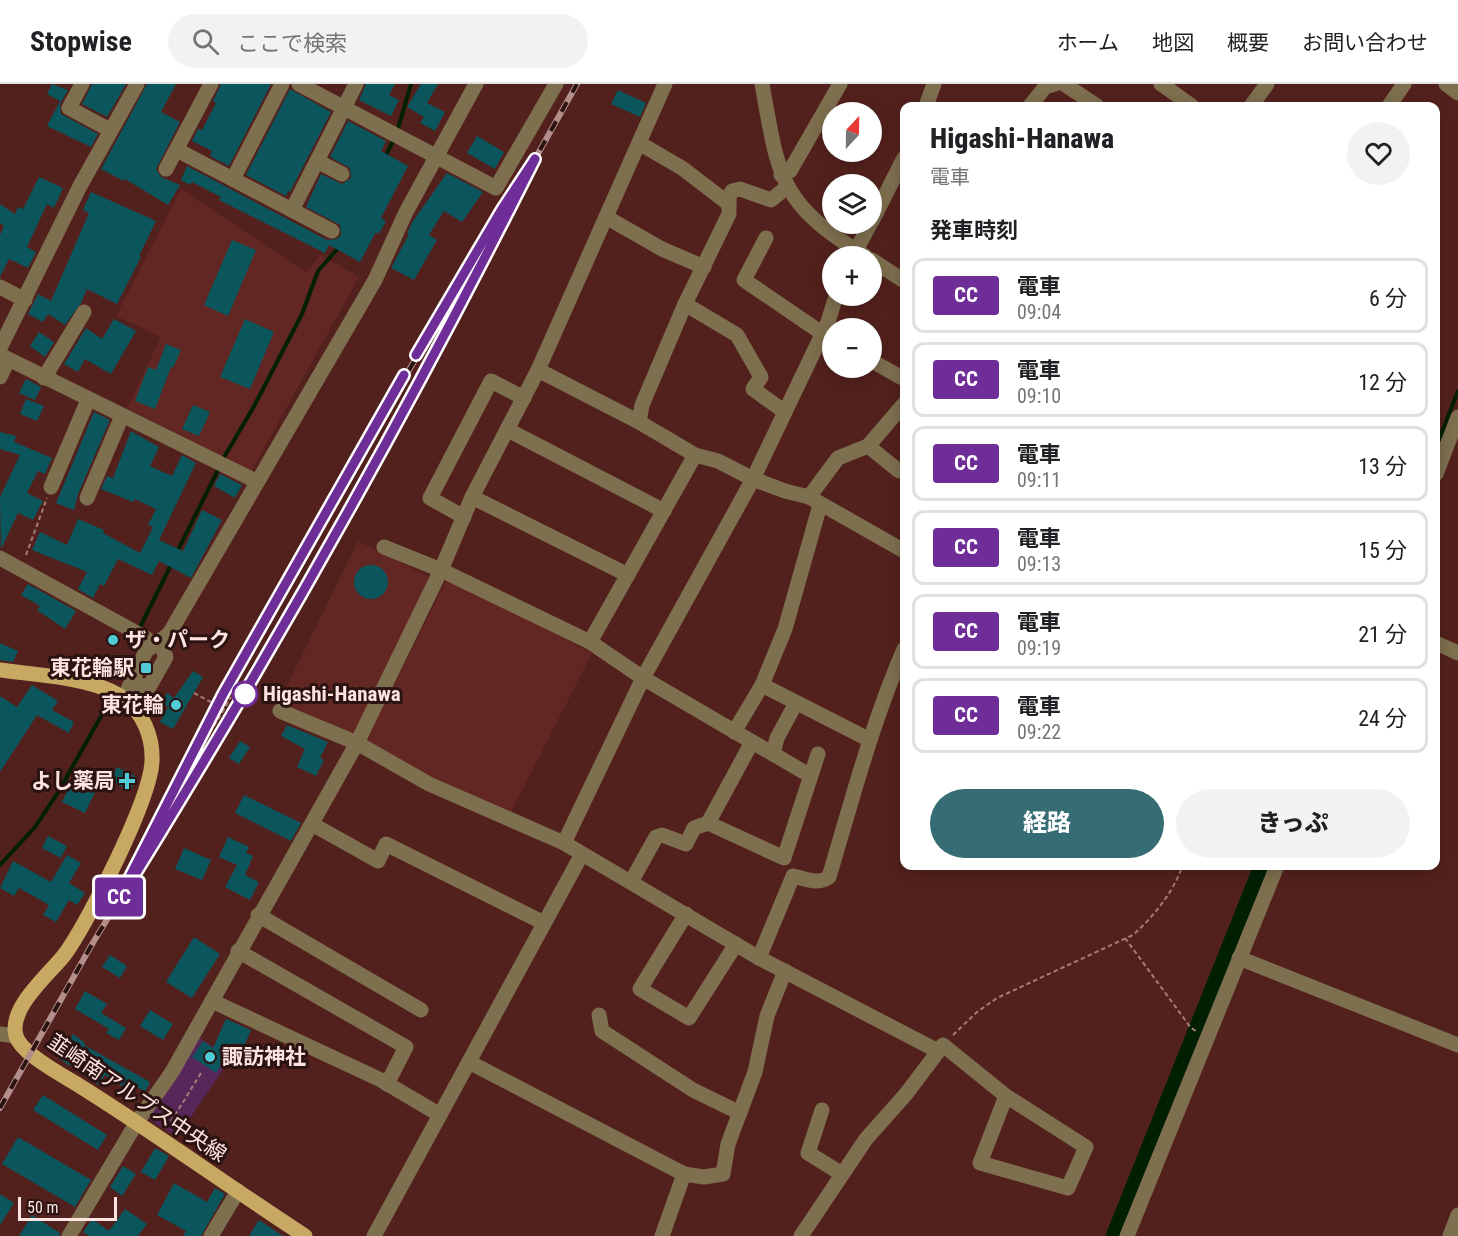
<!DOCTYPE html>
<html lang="ja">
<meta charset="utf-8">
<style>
body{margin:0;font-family:"Roboto Condensed","Noto Sans JP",sans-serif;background:#f2f2f2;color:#202124;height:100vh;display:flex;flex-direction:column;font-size:22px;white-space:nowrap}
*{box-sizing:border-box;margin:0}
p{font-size:20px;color:#757577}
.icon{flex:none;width:33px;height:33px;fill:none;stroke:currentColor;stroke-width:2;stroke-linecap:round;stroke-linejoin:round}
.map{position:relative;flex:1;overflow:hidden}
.drawer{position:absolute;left:900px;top:18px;width:540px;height:768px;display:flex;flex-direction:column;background:#fff;border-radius:12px;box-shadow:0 3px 15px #0003}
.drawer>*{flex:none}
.badge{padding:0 12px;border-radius:4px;font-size:21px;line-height:39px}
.needle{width:39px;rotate:22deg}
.buttons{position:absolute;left:822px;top:18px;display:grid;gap:12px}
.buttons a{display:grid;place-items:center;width:60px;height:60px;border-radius:50%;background:#fff;box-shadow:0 3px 15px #0003;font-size:30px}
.scale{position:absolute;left:18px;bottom:15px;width:99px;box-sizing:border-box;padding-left:6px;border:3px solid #ffe3e0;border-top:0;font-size:16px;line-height:21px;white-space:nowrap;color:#ffe3e0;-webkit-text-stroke:4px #2a1311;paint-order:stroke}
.map>.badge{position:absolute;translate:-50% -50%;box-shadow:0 0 0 3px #fff}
h2{padding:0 30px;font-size:22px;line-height:54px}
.round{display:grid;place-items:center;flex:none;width:63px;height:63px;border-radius:32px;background:#f2f2f2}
.headline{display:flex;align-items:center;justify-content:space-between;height:102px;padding:0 30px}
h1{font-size:28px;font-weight:800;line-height:45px}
.cta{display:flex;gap:12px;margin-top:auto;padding:12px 30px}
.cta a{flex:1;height:69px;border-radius:36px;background:#366d75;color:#fff;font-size:24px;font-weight:800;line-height:69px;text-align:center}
.cta a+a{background:#f2f2f2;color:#202124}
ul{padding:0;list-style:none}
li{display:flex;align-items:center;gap:18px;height:75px;margin:0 12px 9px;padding:0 18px;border:3px solid #e0e0e0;border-radius:12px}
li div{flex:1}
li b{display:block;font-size:22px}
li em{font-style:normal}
li .badge{min-width:66px;font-weight:700;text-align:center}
header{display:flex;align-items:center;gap:36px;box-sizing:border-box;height:84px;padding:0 30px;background:#fff;border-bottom:2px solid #e0e0e0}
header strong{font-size:28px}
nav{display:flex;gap:33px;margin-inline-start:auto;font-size:21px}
.search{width:420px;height:54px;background:#f2f2f2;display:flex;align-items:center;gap:15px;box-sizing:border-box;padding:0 21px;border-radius:33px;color:#757577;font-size:22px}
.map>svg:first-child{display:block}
.built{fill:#622723}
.green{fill:#582759}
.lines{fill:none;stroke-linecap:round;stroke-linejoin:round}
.stream{stroke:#001f03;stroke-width:4}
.river{stroke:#001f03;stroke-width:24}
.building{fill:#0b555d}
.path{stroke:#a47c78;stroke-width:2;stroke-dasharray:4.5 3;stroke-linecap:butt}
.minor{stroke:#7e6f4e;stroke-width:15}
.major{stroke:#c8a964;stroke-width:15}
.rail-casing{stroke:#b48e8b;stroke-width:6}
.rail{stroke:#2a1311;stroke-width:4;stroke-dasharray:11;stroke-linecap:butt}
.line-casing{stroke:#fff;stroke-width:14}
.line{stroke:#6f2d98;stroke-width:9}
.poi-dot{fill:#52cbd9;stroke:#2a1311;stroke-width:2}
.stop-dot{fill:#fff;stroke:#6f2d98;stroke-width:3}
.labels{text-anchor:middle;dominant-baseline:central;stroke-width:6;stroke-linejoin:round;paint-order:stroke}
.poi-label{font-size:21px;font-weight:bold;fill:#ffe3e0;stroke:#2a1311;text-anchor:end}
.stop-label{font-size:21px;font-weight:bold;fill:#ffe3e0;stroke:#2a1311;text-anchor:start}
.street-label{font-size:21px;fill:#ffe3e0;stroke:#2a1311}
</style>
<header>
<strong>Stopwise</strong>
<div class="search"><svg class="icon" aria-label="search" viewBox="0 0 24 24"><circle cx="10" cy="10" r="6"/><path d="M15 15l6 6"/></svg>ここで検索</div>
<nav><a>ホーム</a><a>地図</a><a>概要</a><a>お問い合わせ</a></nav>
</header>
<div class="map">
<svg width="1458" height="1152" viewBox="0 0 1458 1152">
<rect width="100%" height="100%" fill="#53211d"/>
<g class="built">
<path d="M 181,105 L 306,188 L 321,171 L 359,193 L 251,388 L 127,324 L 161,253 L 116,232 Z"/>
<path d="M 358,457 L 429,493 L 355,652 L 279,618 Z"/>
<path d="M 448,493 L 592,569 L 508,734 L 363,663 Z"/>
</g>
<path class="green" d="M 198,953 L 231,974 L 177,1053 L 147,1034 Z"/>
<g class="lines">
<g class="stream">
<path d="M 397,48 L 411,0"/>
<path d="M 385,73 L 394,55"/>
<path d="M 1436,364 L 1458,307"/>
<path d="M 223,375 L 253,324 L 302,230 L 318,187 L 340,162"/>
<path d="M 176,470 L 220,382"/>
<path d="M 140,543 L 172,479"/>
<path d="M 0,781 L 35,743 L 57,710 L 104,627"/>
</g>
<path class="river" d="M 1118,1152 L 1266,782"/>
</g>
<g class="building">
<path d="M 52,0 L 68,6 L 60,20 L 61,30 L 98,50 L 91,63 L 47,42 L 60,17 L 47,10 Z"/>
<path d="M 92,0 L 126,0 L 107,33 L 82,20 Z"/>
<path d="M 147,0 L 176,0 L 161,28 L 180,38 L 156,85 L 161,93 L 180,101 L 168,121 L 125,95 L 124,97 L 101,85 Z"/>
<path d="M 221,0 L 271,0 L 229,82 L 210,72 L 212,67 L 192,57 L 198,45 L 202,46 L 216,19 L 213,17 Z"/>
<path d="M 366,0 L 395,0 L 389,11 L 399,16 L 391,32 L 359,16 Z"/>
<path d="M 421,0 L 438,0 L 427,19 L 445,28 L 435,47 L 420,39 L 424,33 L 407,23 Z"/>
<path d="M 290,5 L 331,28 L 290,108 L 288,107 L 286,112 L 246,91 Z"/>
<path d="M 618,6 L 646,19 L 640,33 L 611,20 Z"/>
<path d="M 348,37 L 386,57 L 381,67 L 408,82 L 381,134 L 386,137 L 379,150 L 376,148 L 360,178 L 329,161 L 325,169 L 219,116 L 221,113 L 192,98 L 190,101 L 181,96 L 187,82 L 327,156 L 337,155 L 341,151 L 340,141 L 306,123 L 321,90 L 342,100 L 351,94 L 350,84 L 330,73 Z"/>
<path d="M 477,52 L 504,68 L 495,85 L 467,69 Z"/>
<path d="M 447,89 L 483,108 L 462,138 L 444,127 L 429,151 L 437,156 L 414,196 L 391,184 L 409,150 L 407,149 L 413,137 Z"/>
<path d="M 39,93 L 63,104 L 54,124 L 47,120 L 27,163 L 36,168 L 28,184 L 9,175 L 0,193 L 0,151 L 4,142 L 0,139 L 0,120 L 15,130 L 18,123 L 23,125 Z"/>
<path d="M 91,108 L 156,137 L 139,172 L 141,173 L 117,220 L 87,205 L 81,219 L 65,241 L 48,230 L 43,238 L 28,230 L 38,210 L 51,217 L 89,129 L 83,126 Z"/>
<path d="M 232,156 L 256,166 L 228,232 L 204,221 Z"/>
<path d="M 114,235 L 136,247 L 111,290 L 85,275 L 78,288 L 64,280 L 86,244 L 102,255 Z"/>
<path d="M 245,235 L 274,248 L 250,305 L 220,293 Z"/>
<path d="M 39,248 L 54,258 L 45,273 L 30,262 Z"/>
<path d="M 166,260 L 181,266 L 173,284 L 171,283 L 155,325 L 135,317 L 148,283 L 156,286 Z"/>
<path d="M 26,295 L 41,303 L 35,316 L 19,309 Z"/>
<path d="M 26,315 L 44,322 L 37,337 L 20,330 Z"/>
<path d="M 193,321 L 210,328 L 199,352 L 182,345 Z"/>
<path d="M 94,328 L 110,336 L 78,410 L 74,426 L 56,419 Z"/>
<path d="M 131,347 L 159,363 L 150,382 L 172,392 L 182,371 L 196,379 L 159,456 L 183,467 L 202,426 L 222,436 L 191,494 L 159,477 L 152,491 L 118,475 L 104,502 L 100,500 L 93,514 L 78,505 L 87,488 L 32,466 L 40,448 L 67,461 L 78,435 L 104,446 L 103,449 L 140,469 L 153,443 L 148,441 L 156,425 L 135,415 L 133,418 L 101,405 L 107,392 L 113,394 Z"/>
<path d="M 0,348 L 16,352 L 14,358 L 52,374 L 45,390 L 38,387 L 27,409 L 43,417 L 33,436 L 18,429 L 1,465 L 0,413 L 20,371 L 0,365 Z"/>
<path d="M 220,390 L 242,401 L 235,414 L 214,402 Z"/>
<circle cx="371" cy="498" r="17"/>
<path d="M 28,500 L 76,527 L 65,545 L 37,526 L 40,522 L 21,511 Z"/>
<path d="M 0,559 L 18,567 L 13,578 L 0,576 Z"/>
<path d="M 193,587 L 203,593 L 173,645 L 160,638 L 168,623 L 161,619 L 167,609 L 174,614 Z"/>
<path d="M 32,601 L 58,617 L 52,626 L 74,638 L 69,649 L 37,631 L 0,688 L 0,612 L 17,623 Z"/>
<path d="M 287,641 L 328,658 L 320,674 L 324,676 L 316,692 L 297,683 L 305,665 L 281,652 Z"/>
<path d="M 240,657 L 250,663 L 239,680 L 229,674 Z"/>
<path d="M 117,683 L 137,693 L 130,707 L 110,697 Z"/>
<path d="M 74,693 L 97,704 L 85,729 L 62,718 Z"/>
<path d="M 244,711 L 301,739 L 291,757 L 235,729 Z"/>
<path d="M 48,752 L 67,762 L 61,774 L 42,764 Z"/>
<path d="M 228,753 L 249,763 L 246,769 L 253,772 L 245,791 L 259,798 L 250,816 L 225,803 L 237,781 L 219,773 Z"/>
<path d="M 184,764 L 211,776 L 202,796 L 175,785 Z"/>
<path d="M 67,771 L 81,779 L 69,799 L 85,809 L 77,821 L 69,816 L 56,838 L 43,831 L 49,821 L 19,804 L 14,812 L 0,804 L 13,777 L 51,798 Z"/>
<path d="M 194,853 L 220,870 L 192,914 L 166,898 Z"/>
<path d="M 110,871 L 127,882 L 120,894 L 102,883 Z"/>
<path d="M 85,907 L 107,920 L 101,929 L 126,944 L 119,956 L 106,949 L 109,945 L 75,925 Z"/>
<path d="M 150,926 L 173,940 L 163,956 L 140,942 Z"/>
<path d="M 226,935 L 251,946 L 244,962 L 236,959 L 216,989 L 192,973 L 203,957 L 213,964 Z"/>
<path d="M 73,950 L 85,959 L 84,961 L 150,998 L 145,1008 L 135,1002 L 131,1008 L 105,991 L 99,1001 L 90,995 L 95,987 L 74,975 L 70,982 L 58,974 Z"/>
<path d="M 43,1011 L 107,1051 L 98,1066 L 33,1026 Z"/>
<path d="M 18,1053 L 91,1096 L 75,1123 L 2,1080 Z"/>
<path d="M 155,1064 L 169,1072 L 155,1096 L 141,1088 Z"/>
<path d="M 123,1082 L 136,1090 L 122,1112 L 110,1103 Z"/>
<path d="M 174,1099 L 207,1118 L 215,1104 L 225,1110 L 201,1152 L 183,1152 L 186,1147 L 157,1131 Z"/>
<path d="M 0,1110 L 14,1119 L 0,1141 Z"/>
<path d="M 125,1125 L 147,1140 L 138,1152 L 89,1152 L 83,1148 L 92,1135 L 109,1147 Z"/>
<path d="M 32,1131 L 60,1149 L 59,1152 L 19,1152 Z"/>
<path d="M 259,1136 L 283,1152 L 249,1152 Z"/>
</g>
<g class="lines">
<g class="path">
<path d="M 26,471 L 47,414"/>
<path d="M 194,609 L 224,625 L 231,613"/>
<path d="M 224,625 L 214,642 L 218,645 L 236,615"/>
<path d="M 1125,854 L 1191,944 L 1196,947"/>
<path d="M 953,951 L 977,928 L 997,914 L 1133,851 C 1153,833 1171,811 1181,786 L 1179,782"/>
<path d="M 167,1044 L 201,989"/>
</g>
<g class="minor">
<path d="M 82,0 L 69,24 L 110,46"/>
<path d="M 299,0 L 496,104 L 556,0"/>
<path d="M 762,0 C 779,95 779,119 865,172"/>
<path d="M 1064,0 L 1097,22"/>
<path d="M 1161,0 L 1192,22"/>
<path d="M 1446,0 L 1458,9"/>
<path d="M 926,22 L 934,0"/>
<path d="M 1030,22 L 1045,3 L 1055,0"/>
<path d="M 1251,22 L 1267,0"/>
<path d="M 1389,22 L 1404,0"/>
<path d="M 639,59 L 682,84 L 729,120"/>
<path d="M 177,66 L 332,147"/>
<path d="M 317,77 L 342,90"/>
<path d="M 166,85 L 211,0"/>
<path d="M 781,91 L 790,87 L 840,0"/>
<path d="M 233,95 L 282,0"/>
<path d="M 292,126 L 356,0"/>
<path d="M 606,133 L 662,165 L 704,183"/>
<path d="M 872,137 L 904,74"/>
<path d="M 766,154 L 744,196 L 832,256"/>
<path d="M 853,172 L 870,140"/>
<path d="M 872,176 L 904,197"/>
<path d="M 0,203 L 25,216"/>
<path d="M 836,212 L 828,238 L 753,395 L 643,594 L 564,759 L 759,874 L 936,966"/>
<path d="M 685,220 L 737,251 L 761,293 L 753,305 L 785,328"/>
<path d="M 0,264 L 80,102 L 137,0"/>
<path d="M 0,271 L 256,397"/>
<path d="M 872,277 L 904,295"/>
<path d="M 538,286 L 639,338 L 695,371 L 590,558"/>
<path d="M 0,293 L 8,276"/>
<path d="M 44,294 L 84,228"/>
<path d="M 639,338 L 642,321 L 685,220 L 729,130 L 729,113 L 732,107 L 740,105 L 771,116 L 787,103"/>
<path d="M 508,346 L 664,427"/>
<path d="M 868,362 L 899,387"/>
<path d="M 695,371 L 718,377 L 753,395 L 785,407 L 809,413 L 904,467"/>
<path d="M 1436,390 L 1458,333"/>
<path d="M 51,403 L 88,316"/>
<path d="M 472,413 L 628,491"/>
<path d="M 809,413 L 838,374 L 868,362 L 904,320"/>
<path d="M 87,414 L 122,332"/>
<path d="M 820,421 L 785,545 L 762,601 L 870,656"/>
<path d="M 464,433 L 430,414 L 491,297 L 524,314"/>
<path d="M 384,463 L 441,486 L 590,558 L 643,594 L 809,691"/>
<path d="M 0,474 L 146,554 L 152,562"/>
<path d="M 1436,559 L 1458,569"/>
<path d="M 131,599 L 149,603 L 166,573 L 159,557"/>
<path d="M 124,614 L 146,567 L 169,550 L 375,196 L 406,128 L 476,0"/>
<path d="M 280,627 L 357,659 L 429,700 L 564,759"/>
<path d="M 734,648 L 762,601"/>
<path d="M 773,670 L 777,654 L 796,619"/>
<path d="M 708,739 L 784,774 L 818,670"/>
<path d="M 312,740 L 378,777 L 386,760 L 544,839"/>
<path d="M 631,798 L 656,753 L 662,751 L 686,760 L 694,744 L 708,739 L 752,658"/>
<path d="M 686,830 L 640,905 L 689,934 L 736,860"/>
<path d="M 258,831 L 421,926"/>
<path d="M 238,867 L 406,963 L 387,1000"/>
<path d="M 759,874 L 793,792 C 805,795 819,801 829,793 C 852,716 872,639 904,565"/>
<path d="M 1239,874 L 1458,961"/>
<path d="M 212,917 L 381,996 L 440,1031"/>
<path d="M 599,931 L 602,947 L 693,1006 L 740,1029"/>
<path d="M 0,950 L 16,952"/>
<path d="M 469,978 L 684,1090 L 704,1093 L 723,1090 L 728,1060 L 755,988 L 767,932 L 785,887"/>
<path d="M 822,1026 L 808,1069 L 842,1090"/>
<path d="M 69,1152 L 137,1038 L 172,988 L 357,659 L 441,486 L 472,413 L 538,286 L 665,0"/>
<path d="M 211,1152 L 238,1107"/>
<path d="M 374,1152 L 582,770"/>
<path d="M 662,1152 L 684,1090"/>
<path d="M 801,1152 L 866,1055 L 906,1010 L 943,961 L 1006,1012 L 1086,1063 L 1068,1104 L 980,1079 L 1006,1012"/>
<path d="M 1127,1152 L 1277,782"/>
<path d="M 1450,1152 L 1458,1131"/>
</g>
<path class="major" d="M 0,586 C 35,591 94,593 123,614 C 143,628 153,653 152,677 C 151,714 89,837 65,870 C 50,890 8,923 16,952 C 21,969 60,990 75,999 C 154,1048 228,1102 305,1152"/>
<g class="rail-casing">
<g id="rail">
<path d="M 152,748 L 254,555 L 499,130"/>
<path d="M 0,1024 L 91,862 L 271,564 L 463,220 L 535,75 L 577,0"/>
</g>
</g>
<use href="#rail" class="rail"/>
</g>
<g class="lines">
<g class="line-casing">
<path id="line" d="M 404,291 L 223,610 L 113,826 C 265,582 406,332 535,75 L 502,125 L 416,271"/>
</g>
<use href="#line" class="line"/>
</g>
<g class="poi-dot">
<circle cx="113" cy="556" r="6"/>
<rect x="140" y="578" width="12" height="12" rx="3"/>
<circle cx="176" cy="621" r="6"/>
<path d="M124 688h6v6h6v6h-6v6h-6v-6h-6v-6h6z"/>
<circle cx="210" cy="973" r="6"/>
</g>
<circle class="stop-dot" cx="245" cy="610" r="12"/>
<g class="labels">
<g class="poi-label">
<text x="125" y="556" text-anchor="start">ザ・パーク</text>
<text x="134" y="584">東花輪駅</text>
<text x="164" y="621">東花輪</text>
<text x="115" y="697">よし薬局</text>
<text x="222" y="973" text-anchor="start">諏訪神社</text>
</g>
<g class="stop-label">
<text x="263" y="610">Higashi-Hanawa</text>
</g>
<g class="street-label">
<text transform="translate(137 1014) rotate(34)">韮崎南アルプス中央線</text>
</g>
</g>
</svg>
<div class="buttons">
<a><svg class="needle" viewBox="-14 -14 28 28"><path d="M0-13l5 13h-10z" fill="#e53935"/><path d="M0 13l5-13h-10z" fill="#757577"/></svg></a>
<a><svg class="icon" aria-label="layers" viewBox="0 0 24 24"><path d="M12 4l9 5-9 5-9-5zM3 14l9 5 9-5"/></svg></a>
<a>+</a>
<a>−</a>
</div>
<div class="scale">50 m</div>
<b class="badge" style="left:119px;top:813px;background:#6f2d98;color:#fff">CC</b>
<section class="drawer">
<div class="headline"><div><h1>Higashi-Hanawa</h1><p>電車</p></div><a class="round"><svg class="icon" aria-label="heart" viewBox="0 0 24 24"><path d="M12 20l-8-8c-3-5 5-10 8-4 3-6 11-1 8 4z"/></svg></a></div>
<h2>発車時刻</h2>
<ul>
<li><span class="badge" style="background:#6f2d98;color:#fff">CC</span><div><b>電車</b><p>09:04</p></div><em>6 分</em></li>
<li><span class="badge" style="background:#6f2d98;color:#fff">CC</span><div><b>電車</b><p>09:10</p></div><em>12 分</em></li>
<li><span class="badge" style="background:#6f2d98;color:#fff">CC</span><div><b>電車</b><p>09:11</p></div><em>13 分</em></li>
<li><span class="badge" style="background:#6f2d98;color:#fff">CC</span><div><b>電車</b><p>09:13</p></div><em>15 分</em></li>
<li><span class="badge" style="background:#6f2d98;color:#fff">CC</span><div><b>電車</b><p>09:19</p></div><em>21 分</em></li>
<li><span class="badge" style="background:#6f2d98;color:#fff">CC</span><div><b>電車</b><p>09:22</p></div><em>24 分</em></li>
</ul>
<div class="cta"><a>経路</a><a>きっぷ</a></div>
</section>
</div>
